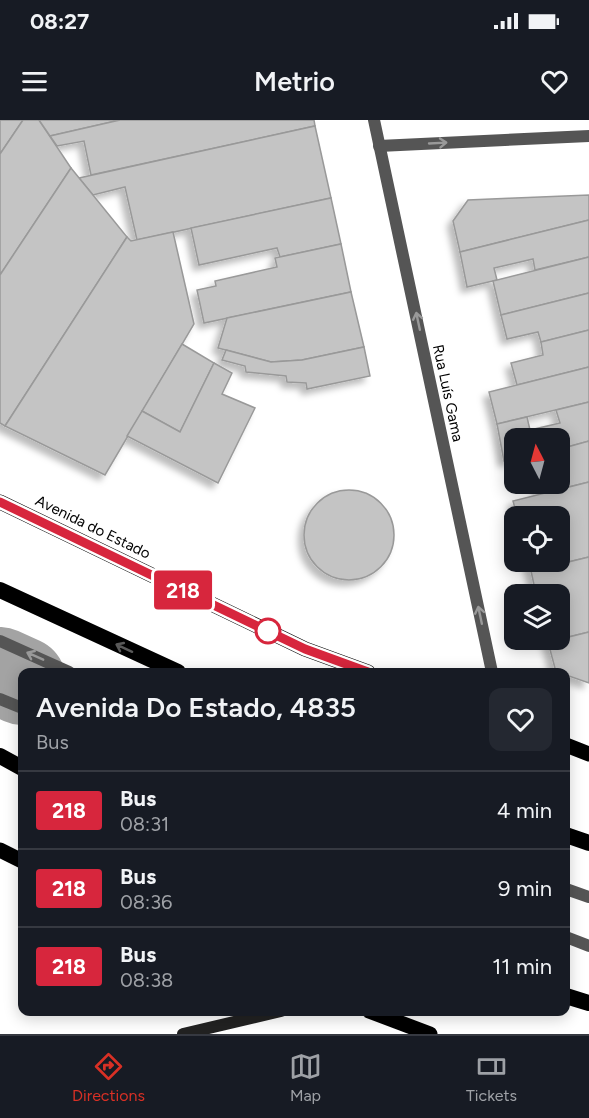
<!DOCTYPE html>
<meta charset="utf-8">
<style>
body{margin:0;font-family:Figtree,sans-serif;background:#242831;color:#f1f3f6;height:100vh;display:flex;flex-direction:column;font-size:22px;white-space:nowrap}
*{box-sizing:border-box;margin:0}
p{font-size:20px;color:#9ea1a6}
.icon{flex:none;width:33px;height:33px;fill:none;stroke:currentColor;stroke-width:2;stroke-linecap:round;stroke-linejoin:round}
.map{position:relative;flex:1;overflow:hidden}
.details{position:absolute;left:18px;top:548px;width:552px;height:348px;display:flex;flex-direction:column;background:#171b24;border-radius:12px;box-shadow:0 3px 15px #0003}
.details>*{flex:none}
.badge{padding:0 12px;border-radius:4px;font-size:21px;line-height:39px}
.needle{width:39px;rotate:354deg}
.tools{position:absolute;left:504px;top:308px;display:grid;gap:12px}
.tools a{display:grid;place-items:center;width:66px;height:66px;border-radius:12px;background:#171b24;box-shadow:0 3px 15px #0003;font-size:30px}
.map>.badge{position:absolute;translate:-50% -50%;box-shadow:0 0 0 3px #fff}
.round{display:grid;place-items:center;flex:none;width:63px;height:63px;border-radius:12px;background:#242831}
.headline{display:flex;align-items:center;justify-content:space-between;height:102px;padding:0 18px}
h1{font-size:28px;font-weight:600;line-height:45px}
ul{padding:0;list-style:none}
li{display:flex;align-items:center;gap:18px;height:78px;padding:0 18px;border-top:2px solid #363941}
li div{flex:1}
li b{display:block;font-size:22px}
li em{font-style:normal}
li .badge{min-width:66px;font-weight:700;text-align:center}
.status{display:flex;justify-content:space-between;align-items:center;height:42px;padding:0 30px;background:#171b24;direction:ltr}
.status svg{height:16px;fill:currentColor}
header{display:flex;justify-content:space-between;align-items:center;height:78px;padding:0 18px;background:#171b24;font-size:27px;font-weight:600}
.tabs{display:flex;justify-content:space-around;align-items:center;height:84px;border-top:2px solid #363941;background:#171b24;font-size:16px;color:#9ea1a6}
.tabs a{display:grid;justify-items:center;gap:3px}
.tabs .current{color:#d93025}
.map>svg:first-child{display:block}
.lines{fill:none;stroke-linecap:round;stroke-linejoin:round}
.river{stroke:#a3a3a3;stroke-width:88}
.building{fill:#c4c4c4;stroke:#999;stroke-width:1.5;filter:url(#shadow)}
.service{stroke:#555;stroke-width:12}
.minor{stroke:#555;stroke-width:12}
.secondary{stroke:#222;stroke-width:12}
.primary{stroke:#000;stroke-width:15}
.trunk{stroke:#000;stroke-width:16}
.oneway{stroke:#999}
.oneway2{stroke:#595959}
.line-casing{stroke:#fff;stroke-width:14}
.line{stroke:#d7263d;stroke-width:9}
.stop-dot{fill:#fff;stroke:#d7263d;stroke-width:3}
.labels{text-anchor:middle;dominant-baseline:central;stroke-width:4.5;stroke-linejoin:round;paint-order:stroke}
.street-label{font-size:15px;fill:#000;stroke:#fff}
</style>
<div class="status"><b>08:27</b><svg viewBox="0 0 49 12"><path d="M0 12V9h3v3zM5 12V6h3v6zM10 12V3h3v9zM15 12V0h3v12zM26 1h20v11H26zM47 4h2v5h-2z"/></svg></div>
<header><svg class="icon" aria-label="menu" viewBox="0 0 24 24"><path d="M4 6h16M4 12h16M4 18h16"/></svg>Metrio<svg class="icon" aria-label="heart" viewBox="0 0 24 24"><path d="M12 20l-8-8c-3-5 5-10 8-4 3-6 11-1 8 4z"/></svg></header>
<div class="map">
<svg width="589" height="914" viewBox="0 0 589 914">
<defs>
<filter id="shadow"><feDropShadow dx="-5.5" dy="5.5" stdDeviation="3" flood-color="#0004"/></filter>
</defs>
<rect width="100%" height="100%" fill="#fff"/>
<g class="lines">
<path class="river" d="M 0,551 L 22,561"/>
</g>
<g class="building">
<path d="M 0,0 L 23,0 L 0,34 Z"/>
<path d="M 23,0 L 39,0 L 71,48 L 0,155 L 0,34 Z"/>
<path d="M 39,0 L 120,0 L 50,16 Z"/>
<path d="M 120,0 L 314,0 L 315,6 L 91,55 L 84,21 L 57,26 L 50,16 Z"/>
<path d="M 315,6 L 331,78 L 137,120 L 125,67 L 93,75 L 79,58 Z"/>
<path d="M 71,48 L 127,117 L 5,306 L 0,303 L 0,155 Z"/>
<path d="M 589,75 L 589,100 L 460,132 L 453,101 L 468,80 Z"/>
<path d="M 331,78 L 341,124 L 280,137 L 277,128 L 199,145 L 191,108 Z"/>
<path d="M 589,100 L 589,137 L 535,150 L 533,139 L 494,148 L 497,160 L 467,167 L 460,132 Z"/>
<path d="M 173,112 L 194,204 L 105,355 L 5,306 L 127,117 L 131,121 Z"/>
<path d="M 341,124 L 351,172 L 204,203 L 197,170 L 216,166 L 215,161 L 277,147 L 275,138 Z"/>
<path d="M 589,137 L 589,173 L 501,195 L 493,161 Z"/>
<path d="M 351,172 L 364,227 L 302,240 L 271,242 L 218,228 L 227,198 Z"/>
<path d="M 589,173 L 589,210 L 541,222 L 538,212 L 507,219 L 501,195 Z"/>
<path d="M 589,210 L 589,247 L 517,265 L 511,243 L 543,235 L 541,222 Z"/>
<path d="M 182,224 L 214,243 L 180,312 L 142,291 Z"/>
<path d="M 364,227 L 370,256 L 307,269 L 306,263 L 287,262 L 286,256 L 246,252 L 245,246 L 222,240 L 226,230 L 271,242 L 302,240 Z"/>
<path d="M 214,243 L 232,253 L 222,274 L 255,288 L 218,363 L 127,316 L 142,291 L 180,312 Z"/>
<path d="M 589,247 L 589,282 L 497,304 L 489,272 Z"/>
<path d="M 589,282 L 589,321 L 560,329 L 560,318 L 514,318 L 514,339 L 504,341 L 497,304 L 527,297 L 530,310 L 560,303 L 556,290 Z"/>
<path d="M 589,321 L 589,362 L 540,374 L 537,363 L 560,363 L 560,329 Z"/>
<path d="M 589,362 L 589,437 L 531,451 L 528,441 L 560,441 L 560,396 L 517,396 L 513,381 Z"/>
<circle cx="349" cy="415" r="45"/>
<path d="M 589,437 L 589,512 L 548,522 L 547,519 L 560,519 L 560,474 L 536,474 L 531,451 Z"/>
<path d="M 589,512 L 589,563 L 566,555 L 566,552 L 556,552 L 548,522 Z"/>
</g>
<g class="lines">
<g class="service">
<path d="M 0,521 L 69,552"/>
<path d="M 0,579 L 22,588"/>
<path d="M 566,769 L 589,777"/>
<path d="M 566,817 L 589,826"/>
</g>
<g class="minor">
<path d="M 374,0 L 492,552"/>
<path d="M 379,26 L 589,16"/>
</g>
<path class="secondary" d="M 183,914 L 281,891"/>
<g class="primary">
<path d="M 0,382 L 305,529 L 368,552"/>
<path d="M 566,625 L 589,634"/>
<path d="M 0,730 L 22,741"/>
<path d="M 369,891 L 430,914"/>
</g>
<g class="trunk">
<path d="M 0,470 L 178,552"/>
<path d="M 0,636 L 22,648"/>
<path d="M 566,715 L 589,723"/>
<path d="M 566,876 L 589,883"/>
</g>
</g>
<defs><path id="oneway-shaft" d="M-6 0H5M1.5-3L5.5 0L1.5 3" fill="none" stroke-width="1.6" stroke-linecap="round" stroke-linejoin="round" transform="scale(1.5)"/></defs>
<g class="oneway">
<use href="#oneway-shaft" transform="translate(438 23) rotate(-3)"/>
<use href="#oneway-shaft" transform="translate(418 201) rotate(-102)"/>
<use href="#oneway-shaft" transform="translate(480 495) rotate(-102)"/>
<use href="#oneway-shaft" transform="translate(35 536) rotate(-156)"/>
</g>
<use class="oneway2" href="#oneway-shaft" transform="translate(124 528) rotate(-155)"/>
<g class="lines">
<g class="line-casing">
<path id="line" d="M 0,382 L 305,529 L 368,552"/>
</g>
<use href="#line" class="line"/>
</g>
<circle class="stop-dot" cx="268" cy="511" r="12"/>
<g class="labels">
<g class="street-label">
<text transform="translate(448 273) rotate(78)">Rua Luís Gama</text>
<text transform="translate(93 407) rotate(26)">Avenida do Estado</text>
</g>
</g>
</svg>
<div class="tools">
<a><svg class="needle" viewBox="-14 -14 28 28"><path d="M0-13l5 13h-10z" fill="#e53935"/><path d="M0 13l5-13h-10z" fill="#9ea1a6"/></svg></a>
<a><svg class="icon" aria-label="locate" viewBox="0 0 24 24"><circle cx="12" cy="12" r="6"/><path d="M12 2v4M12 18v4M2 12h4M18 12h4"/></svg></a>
<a><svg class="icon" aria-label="layers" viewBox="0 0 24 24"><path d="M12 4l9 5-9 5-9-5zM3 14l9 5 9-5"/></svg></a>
</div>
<b class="badge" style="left:183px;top:470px;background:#d7263d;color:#fff">218</b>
<section class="details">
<div class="headline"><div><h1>Avenida Do Estado, 4835</h1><p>Bus</p></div><a class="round"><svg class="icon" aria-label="heart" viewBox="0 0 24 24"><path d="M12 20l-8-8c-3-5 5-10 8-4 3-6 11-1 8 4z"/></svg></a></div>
<ul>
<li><span class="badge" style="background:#d7263d;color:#fff">218</span><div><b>Bus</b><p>08:31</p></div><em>4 min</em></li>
<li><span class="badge" style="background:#d7263d;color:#fff">218</span><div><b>Bus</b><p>08:36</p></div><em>9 min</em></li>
<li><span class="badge" style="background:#d7263d;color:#fff">218</span><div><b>Bus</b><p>08:38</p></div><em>11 min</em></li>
</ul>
</section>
</div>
<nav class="tabs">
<a class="current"><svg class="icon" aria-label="directions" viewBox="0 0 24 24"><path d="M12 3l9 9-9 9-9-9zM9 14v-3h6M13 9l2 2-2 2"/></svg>Directions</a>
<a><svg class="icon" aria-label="map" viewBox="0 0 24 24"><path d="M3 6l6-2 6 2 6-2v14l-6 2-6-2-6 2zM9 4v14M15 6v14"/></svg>Map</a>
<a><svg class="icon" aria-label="tickets" viewBox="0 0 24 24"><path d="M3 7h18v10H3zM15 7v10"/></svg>Tickets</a>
</nav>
